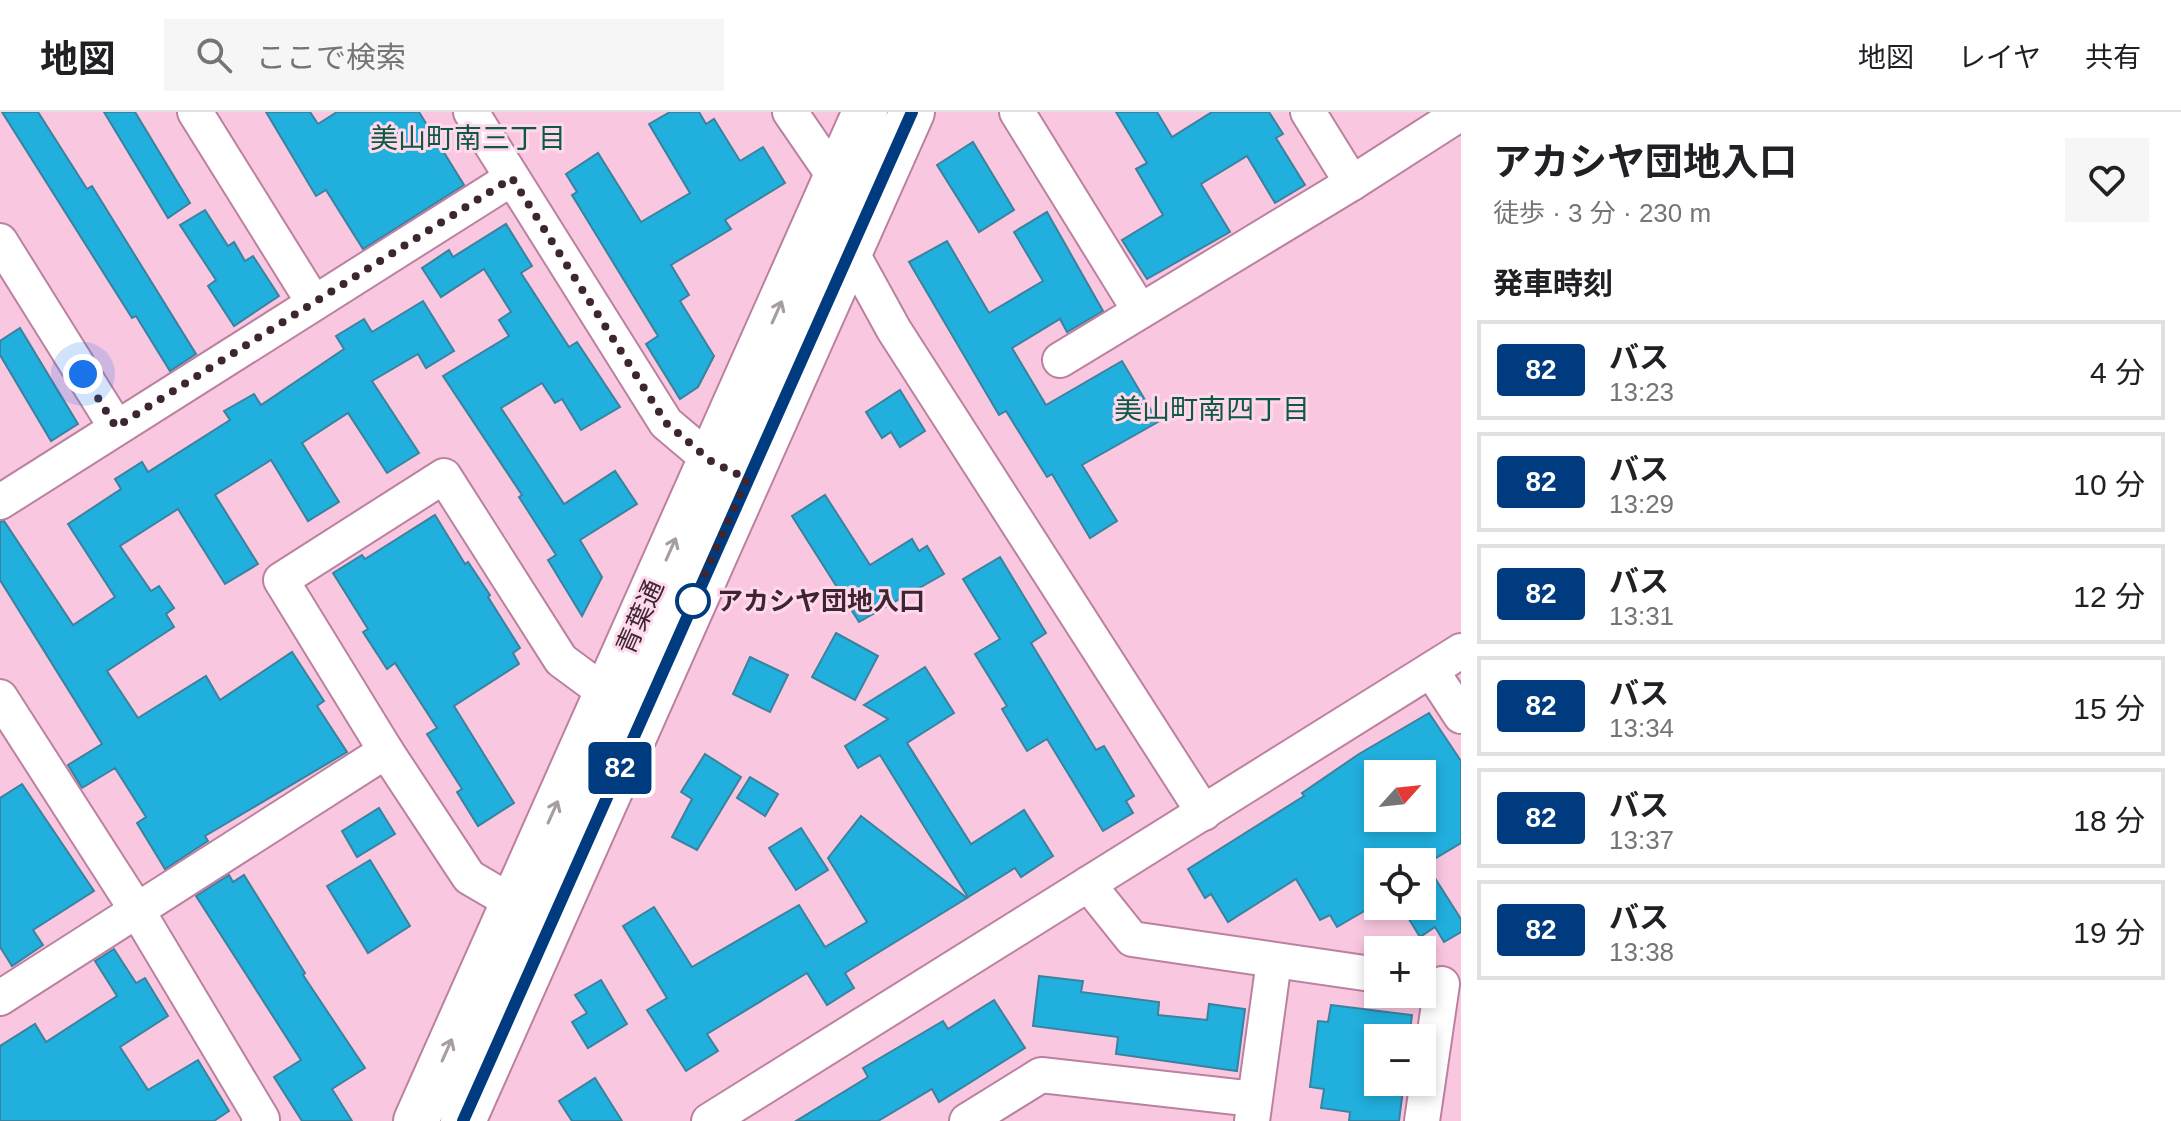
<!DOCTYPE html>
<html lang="ja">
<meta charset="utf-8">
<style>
body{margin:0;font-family:Arial,"Noto Sans JP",sans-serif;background:#f6f6f6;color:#202124;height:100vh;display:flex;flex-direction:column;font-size:30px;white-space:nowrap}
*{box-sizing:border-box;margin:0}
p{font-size:26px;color:#757577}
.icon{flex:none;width:44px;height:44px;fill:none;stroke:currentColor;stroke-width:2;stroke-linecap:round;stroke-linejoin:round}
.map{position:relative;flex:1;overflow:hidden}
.details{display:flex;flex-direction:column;background:#fff;width:720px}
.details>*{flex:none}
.badge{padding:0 16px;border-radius:6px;font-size:28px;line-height:52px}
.needle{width:52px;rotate:63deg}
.buttons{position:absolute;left:1364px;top:648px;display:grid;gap:16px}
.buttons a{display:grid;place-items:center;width:72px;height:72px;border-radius:0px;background:#fff;box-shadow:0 4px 12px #0003;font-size:40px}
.you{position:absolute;width:40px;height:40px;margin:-20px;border:6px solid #fff;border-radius:50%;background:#1a73e8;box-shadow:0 0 0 12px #1a73e833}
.map>.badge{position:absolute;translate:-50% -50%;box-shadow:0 0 0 4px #fff}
h2{padding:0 32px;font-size:30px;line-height:72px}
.round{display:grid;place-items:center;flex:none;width:84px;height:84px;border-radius:0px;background:#f6f6f6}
.summary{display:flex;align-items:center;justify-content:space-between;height:136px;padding:0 32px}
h1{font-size:38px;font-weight:700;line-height:60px}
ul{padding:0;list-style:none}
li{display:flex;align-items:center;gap:24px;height:100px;margin:0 16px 12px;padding:0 16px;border:4px solid #e0e0e0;border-radius:0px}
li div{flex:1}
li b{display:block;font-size:30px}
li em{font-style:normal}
li .badge{min-width:88px;font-weight:700;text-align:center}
header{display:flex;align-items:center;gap:48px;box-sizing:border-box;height:112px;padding:0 40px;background:#fff;border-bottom:2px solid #e0e0e0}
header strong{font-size:38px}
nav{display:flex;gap:44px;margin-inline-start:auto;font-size:28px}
.search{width:560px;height:72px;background:#f6f6f6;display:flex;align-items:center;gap:20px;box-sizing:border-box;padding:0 28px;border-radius:0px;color:#757577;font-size:30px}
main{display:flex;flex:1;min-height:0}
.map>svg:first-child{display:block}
.building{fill:#21afdd;stroke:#3a829e;stroke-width:2;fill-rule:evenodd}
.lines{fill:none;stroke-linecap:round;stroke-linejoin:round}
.street-casing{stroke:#bb81a0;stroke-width:38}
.secondary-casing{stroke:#bb81a0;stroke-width:48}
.street{stroke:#fff;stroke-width:34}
.secondary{stroke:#fff;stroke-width:44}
.oneway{stroke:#a89da3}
.line-casing{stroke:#fff;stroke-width:18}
.line{stroke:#003b80;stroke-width:12}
.walk{stroke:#3d2532;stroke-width:8;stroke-dasharray:0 14.4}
.stop-dot{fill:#fff;stroke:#003b80;stroke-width:4}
.labels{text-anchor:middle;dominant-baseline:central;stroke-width:6;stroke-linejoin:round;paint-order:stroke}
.stop-label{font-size:26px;font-weight:bold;fill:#3d2532;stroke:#ffd8ec;text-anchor:start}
.street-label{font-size:26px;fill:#3d2532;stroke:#ffd8ec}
.neighbourhood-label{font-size:28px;fill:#0e5942;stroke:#ffd8ec}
</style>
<header>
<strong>地図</strong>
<div class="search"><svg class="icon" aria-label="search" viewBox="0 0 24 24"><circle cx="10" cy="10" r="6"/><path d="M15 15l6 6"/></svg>ここで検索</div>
<nav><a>地図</a><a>レイヤ</a><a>共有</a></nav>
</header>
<main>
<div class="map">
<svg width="1461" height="1009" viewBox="0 0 1461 1009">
<rect width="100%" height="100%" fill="#fac7e1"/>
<g class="building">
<path d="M 2,0 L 38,0 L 87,77 L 92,74 L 196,242 L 170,259 L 136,204 L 132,206 Z"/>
<path d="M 104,0 L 135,0 L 190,91 L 168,106 Z"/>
<path d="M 266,0 L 310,0 L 318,12 L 337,0 L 419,0 L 464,73 L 363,137 L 326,78 L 316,84 Z"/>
<path d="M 670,0 L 699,0 L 706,12 L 714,7 L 740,49 L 763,35 L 785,71 L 725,108 L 731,117 L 671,153 L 689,183 L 680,189 L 714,244 L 698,275 L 680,287 L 646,232 L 658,224 L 572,83 L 577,80 L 566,62 L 598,41 L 641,110 L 690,81 L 649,12 Z"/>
<path d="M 1116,0 L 1157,0 L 1172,25 L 1212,0 L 1269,0 L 1283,22 L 1276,26 L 1305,73 L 1275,91 L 1247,44 L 1201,72 L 1230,120 L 1147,167 L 1122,128 L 1163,103 L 1136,57 L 1147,51 Z"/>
<path d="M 973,30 L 1014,98 L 979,120 L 937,53 Z"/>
<path d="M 205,98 L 228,134 L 234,130 L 245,149 L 253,144 L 279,184 L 234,214 L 208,174 L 216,168 L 180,113 Z"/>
<path d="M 1047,100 L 1103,199 L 1067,220 L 1060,207 L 1012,236 L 1046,293 L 1122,249 L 1158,310 L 1082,353 L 1117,409 L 1090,426 L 1052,362 L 1047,365 L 1006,299 L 999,303 L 909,150 L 947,129 L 989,201 L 1043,169 L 1014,120 Z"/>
<path d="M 506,112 L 532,154 L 521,161 L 569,235 L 577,230 L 620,295 L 581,318 L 562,287 L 555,291 L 542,271 L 501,296 L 564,392 L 615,359 L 637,392 L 580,428 L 602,465 L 582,504 L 548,448 L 556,443 L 519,385 L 522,383 L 443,264 L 509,224 L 499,208 L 511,200 L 484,157 L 441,185 L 422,156 L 449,138 L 453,145 Z"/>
<path d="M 423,189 L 454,239 L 426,256 L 418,242 L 372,269 L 419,341 L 387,361 L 348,301 L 302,331 L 339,390 L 308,409 L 271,348 L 215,383 L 258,452 L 225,472 L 178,397 L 120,434 L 151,479 L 159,474 L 174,496 L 166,502 L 174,515 L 107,559 L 138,606 L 206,564 L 220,588 L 292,540 L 324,589 L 317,594 L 347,640 L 205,724 L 208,729 L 165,757 L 137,711 L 146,705 L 115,656 L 82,676 L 68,653 L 102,632 L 0,468 L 0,410 L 4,409 L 73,513 L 115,485 L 68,412 L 121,377 L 115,367 L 142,350 L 148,360 L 230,308 L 224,299 L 254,282 L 261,293 L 344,237 L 336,224 L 364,207 L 372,220 Z"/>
<path d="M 20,216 L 78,312 L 51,329 L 0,243 L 0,229 Z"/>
<path d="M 900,278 L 925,319 L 900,335 L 891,320 L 882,326 L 866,300 Z"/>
<path d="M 825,383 L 870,453 L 912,427 L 919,439 L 927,434 L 944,462 L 859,510 L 792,404 Z"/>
<path d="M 435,403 L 465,452 L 468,450 L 490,483 L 488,485 L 520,536 L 513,541 L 519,552 L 454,594 L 514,691 L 478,714 L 457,680 L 462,677 L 427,622 L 437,616 L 395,551 L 387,557 L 363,520 L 368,517 L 333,461 L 362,443 L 365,447 Z"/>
<path d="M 1000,445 L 1046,521 L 1031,531 L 1096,638 L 1104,634 L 1134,684 L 1126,689 L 1133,701 L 1103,719 L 1047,627 L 1027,639 L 1002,597 L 1007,594 L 975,542 L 1000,527 L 963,467 Z"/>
<path d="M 836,521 L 878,544 L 855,588 L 812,565 Z"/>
<path d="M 750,545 L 788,563 L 770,600 L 733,582 Z"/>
<path d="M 925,555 L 954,601 L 907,631 L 971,732 L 1024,698 L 1053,744 L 1021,765 L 1015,756 L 968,785 L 880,643 L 858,656 L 845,634 L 888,607 L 864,593 Z"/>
<path d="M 1429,601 L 1461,649 L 1461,731 L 1426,752 L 1461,807 L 1461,820 L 1444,830 L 1435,815 L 1420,825 L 1401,794 L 1422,794 L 1422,750 L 1378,750 L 1378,791 L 1337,815 L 1330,803 L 1320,808 L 1296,767 L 1228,810 L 1211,782 L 1205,786 L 1188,757 L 1304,684 L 1302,681 L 1359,642 ZM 1378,662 L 1422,662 L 1422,706 L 1378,706 Z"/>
<path d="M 705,642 L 741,665 L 697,738 L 672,725 L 692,687 L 681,680 Z"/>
<path d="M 750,665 L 778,682 L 765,704 L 737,686 Z"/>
<path d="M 22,672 L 94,779 L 33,818 L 43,833 L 12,854 L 0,835 L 0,686 Z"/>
<path d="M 379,696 L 395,722 L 357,745 L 342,719 Z"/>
<path d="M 861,704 L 967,786 L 845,861 L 854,876 L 827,893 L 807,861 L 707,922 L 718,939 L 686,959 L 647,898 L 667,886 L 623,814 L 654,795 L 692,855 L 799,793 L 825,835 L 867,810 L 828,746 Z"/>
<path d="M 801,716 L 828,758 L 796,778 L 769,736 Z"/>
<path d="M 370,748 L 410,814 L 368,841 L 327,774 Z"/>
<path d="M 229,763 L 233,770 L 244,763 L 305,861 L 303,863 L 365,956 L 332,977 L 352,1009 L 302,1009 L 274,965 L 301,948 L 196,784 Z"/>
<path d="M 114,837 L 136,871 L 145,866 L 168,904 L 120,935 L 148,978 L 198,948 L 229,999 L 214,1009 L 0,1009 L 0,934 L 35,912 L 46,930 L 117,884 L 95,849 Z"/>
<path d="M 1039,864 L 1083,869 L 1081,880 L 1159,890 L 1158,903 L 1207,908 L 1209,892 L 1245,897 L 1237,959 L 1116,942 L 1118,925 L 1033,914 Z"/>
<path d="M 601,868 L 627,912 L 588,936 L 572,910 L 587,901 L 575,883 Z"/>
<path d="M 994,888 L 1025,936 L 939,990 L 932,977 L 878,1009 L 796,1009 L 868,965 L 863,956 L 943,909 L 948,917 Z"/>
<path d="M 1331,893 L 1412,903 L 1409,926 L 1378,926 L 1378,970 L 1404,970 L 1399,1009 L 1349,1009 L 1350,1000 L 1321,996 L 1324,977 L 1310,975 L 1318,909 L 1328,910 Z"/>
<path d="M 595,966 L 622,1009 L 572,1009 L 559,989 Z"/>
</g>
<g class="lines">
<g class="street-casing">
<g id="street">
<path d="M 195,0 L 314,191"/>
<path d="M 471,0 L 666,311 L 711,349 L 730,359"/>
<path d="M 790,0 L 836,67 L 850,138 L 894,218 L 1204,701"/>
<path d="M 1017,0 L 1140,199"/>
<path d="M 1308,0 L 1352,71"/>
<path d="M 0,129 L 116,315"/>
<path d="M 1060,248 L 1352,71 L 1461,1"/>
<path d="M 0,390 L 512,66"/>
<path d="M 1431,558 L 1461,604"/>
<path d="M 0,585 L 138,800 L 262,1007 L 259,1009"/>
<path d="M 1088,772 L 1132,827 L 1378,863"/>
<path d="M 534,803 L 469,765 L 386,639 L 281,468 L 444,364 L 561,548 L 626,596"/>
<path d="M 0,886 L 386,639"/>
<path d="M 709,1009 L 1461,539"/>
<path d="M 967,1009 L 1041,963 L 1254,987"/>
<path d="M 1252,1009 L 1274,849"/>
<path d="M 1422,1009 L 1442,872"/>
</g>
</g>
<g class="secondary-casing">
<g id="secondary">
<path d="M 416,1009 L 865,0"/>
<path d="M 463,1009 L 912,0"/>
</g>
</g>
<use href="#street" class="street"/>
<use href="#secondary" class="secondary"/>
</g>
<defs><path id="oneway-shaft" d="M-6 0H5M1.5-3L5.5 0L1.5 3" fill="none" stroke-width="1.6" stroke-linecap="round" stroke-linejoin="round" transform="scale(2)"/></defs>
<g class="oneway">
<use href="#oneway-shaft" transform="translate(777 200) rotate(-66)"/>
<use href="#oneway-shaft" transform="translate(671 437) rotate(-66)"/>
<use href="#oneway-shaft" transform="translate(553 700) rotate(-66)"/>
<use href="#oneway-shaft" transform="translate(447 938) rotate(-66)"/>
</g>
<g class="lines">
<g class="line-casing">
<path id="line" d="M 463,1009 L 912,0"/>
</g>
<use href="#line" class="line"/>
<path class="walk" d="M 83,262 L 116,315 L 512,66 L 666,311 L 711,349 L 747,367 L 688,500 L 693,489"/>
</g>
<circle class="stop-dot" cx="693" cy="489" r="16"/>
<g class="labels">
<g class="stop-label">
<text x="717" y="489">アカシヤ団地入口</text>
</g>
<g class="street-label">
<text transform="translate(640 505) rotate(-66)">青葉通</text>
</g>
<g class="neighbourhood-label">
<text x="468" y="26">美山町南三丁目</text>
<text x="1212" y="297">美山町南四丁目</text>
</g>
</g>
</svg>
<div class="buttons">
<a><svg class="needle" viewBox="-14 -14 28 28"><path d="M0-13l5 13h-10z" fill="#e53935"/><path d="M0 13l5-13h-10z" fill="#757577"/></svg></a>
<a><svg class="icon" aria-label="locate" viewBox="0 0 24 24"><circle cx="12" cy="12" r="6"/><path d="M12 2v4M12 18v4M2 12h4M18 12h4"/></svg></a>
<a>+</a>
<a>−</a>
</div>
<div class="you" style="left:83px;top:262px"></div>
<b class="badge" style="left:620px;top:656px;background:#003b80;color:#fff">82</b>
</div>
<section class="details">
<div class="summary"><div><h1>アカシヤ団地入口</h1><p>徒歩 · 3 分 · 230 m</p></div><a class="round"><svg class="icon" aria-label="heart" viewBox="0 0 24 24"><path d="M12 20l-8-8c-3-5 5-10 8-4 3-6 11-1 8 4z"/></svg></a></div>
<h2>発車時刻</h2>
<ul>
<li><span class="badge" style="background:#003b80;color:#fff">82</span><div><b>バス</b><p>13:23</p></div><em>4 分</em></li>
<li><span class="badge" style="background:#003b80;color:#fff">82</span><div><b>バス</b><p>13:29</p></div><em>10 分</em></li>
<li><span class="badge" style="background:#003b80;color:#fff">82</span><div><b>バス</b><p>13:31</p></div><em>12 分</em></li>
<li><span class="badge" style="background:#003b80;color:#fff">82</span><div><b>バス</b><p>13:34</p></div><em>15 分</em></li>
<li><span class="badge" style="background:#003b80;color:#fff">82</span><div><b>バス</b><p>13:37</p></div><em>18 分</em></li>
<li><span class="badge" style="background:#003b80;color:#fff">82</span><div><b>バス</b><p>13:38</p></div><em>19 分</em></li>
</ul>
</section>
</main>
